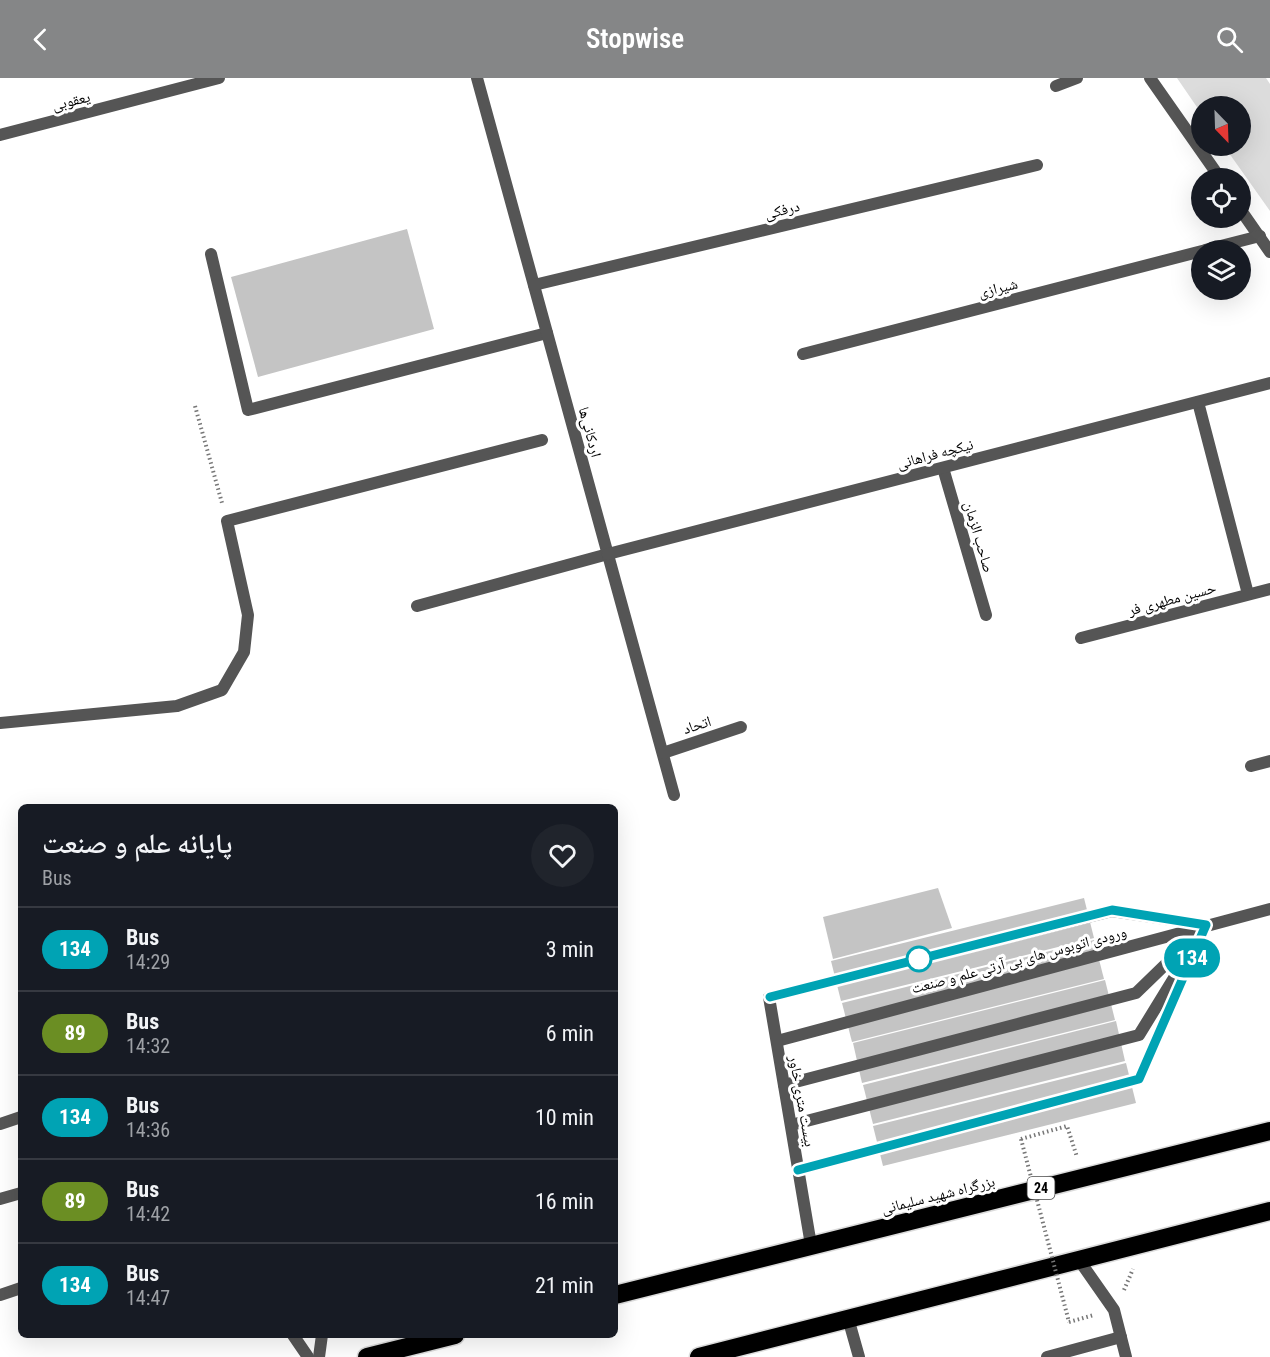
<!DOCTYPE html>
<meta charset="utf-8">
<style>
body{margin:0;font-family:"Roboto Condensed","Noto Naskh Arabic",sans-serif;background:#20242c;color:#f1f3f6;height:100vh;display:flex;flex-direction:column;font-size:22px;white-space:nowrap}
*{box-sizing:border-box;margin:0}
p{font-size:20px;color:#9ea1a6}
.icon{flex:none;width:33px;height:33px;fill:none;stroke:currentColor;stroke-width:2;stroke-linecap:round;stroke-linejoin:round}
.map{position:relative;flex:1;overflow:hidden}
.side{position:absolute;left:18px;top:726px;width:600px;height:534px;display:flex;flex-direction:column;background:#171b24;border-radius:9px;box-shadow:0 6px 24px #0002}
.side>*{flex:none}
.badge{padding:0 12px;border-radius:20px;font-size:21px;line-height:39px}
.needle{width:39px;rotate:157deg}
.controls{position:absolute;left:1191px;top:18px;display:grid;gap:12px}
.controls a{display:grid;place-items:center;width:60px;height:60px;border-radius:50%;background:#171b24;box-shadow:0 6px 24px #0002;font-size:30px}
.map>.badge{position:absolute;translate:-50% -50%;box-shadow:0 0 0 3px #fff}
.round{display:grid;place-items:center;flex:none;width:63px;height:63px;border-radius:32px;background:#20242c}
.overview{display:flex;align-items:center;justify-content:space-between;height:102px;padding:0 24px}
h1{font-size:28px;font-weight:600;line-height:45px}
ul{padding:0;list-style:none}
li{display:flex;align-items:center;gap:18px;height:84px;padding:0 24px;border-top:2px solid #363941}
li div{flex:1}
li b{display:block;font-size:22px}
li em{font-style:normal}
li .badge{min-width:66px;font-weight:700;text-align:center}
header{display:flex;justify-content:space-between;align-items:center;height:78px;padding:0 24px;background:#858687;color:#fff;font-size:27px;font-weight:600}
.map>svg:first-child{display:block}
.green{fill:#dcdcdc}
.building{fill:#c4c4c4}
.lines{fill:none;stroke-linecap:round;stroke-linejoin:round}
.highway-casing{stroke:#dbdbdb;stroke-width:21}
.path{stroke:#777;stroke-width:4;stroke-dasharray:1.5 3;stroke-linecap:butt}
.lane{stroke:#555;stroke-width:12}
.street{stroke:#555;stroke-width:12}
.highway{stroke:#000;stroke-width:18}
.path-bridge{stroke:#777;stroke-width:4;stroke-dasharray:1.5 3;stroke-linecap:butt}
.line-casing{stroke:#fff;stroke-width:14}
.line{stroke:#00a3b4;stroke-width:9}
.stop-dot{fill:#fff;stroke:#00a3b4;stroke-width:3}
.labels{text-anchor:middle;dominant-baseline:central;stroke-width:6;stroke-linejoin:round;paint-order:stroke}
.shield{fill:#fff;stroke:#4c4c4c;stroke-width:1.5}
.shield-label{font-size:14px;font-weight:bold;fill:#000}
.street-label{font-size:15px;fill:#000;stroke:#fff}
</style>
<header><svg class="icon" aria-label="back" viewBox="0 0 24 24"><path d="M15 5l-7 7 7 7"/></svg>Stopwise<svg class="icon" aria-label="search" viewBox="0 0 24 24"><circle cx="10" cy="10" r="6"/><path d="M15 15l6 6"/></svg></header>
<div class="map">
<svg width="1270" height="1279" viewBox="0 0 1270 1279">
<rect width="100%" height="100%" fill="#fff"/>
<path class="green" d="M 1177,0 L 1266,0 L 1270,6 L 1270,133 L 1224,68 L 1240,68 L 1240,28 L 1202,28 L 1201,35 Z"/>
<g class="building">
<path d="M 407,151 L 434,251 L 258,299 L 231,199 Z"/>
<path d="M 938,810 L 952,850 L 833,881 L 823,839 Z"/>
<path d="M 1084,820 L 1094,860 L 841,923 L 831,883 Z"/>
<path d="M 1094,862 L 1104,901 L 852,964 L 842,925 Z"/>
<path d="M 1105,902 L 1115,942 L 862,1005 L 853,965 Z"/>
<path d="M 1116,943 L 1125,983 L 873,1046 L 863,1007 Z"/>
<path d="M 1126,985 L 1136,1025 L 883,1088 L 873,1048 Z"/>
</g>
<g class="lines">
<g class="highway-casing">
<g id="highway">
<path d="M 615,1217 L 1270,1053"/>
<path d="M 367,1279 L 455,1257"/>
<path d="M 699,1279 L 1270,1133"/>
</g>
</g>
<g class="path">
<path d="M 195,328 L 222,425"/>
<path d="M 1021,1061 L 1067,1048 L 1077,1079"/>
<path d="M 1124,1212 L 1133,1191"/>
<path d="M 1069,1244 L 1094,1237"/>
</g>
<g class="lane">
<path d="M 211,176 L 248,332 L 547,255"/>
<path d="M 417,528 L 608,476"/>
<path d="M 0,645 L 177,628 L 222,612 L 244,574 L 248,537 L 227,443 L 542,362"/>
<path d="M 777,963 L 1270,831"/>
<path d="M 784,1007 L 1136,915 L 1201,852"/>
<path d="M 0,1046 L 21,1039"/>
<path d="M 791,1047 L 1139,957 L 1182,887"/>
<path d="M 798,1092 L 1139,1001 L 1206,847"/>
<path d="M 0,1121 L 21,1115"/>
<path d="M 811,1167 L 769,919 L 1112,833 L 1206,847"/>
<path d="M 1079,1182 L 1114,1232 L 1126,1279"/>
<path d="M 1047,1279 L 1121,1259"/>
</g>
<g class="street">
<path d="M 477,0 L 674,717"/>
<path d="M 1150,0 L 1220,100"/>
<path d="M 1056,8 L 1077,0"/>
<path d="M 0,57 L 219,0"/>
<path d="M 1240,131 L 1270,174"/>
<path d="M 1205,172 L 1260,158"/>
<path d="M 534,207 L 1037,87"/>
<path d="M 803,276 L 1202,173"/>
<path d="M 1198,324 L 1248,516"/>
<path d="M 943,390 L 986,537"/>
<path d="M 608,476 L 1270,305"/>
<path d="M 1081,560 L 1270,511"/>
<path d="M 663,675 L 741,649"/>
<path d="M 1251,688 L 1270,683"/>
<path d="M 0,1217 L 21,1210"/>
<path d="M 848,1240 L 859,1279"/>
<path d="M 293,1257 L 308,1279"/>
<path d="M 319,1279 L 322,1257"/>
</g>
<use href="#highway" class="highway"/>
<path class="path-bridge" d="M 1021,1061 L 1069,1244"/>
</g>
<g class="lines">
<g class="line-casing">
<path id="line" d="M 770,919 L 1112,832 L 1206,847 L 1139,1001 L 798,1092"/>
</g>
<use href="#line" class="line"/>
</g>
<circle class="stop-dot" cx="919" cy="881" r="12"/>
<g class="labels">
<rect class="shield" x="1027.5" y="1099" width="27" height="22" rx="4.5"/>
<g class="shield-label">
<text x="1041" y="1110">24</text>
</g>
<g class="street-label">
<text transform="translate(71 23) rotate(-14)">یعقوبی</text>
<text transform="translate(782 132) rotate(-14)">درفکی</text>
<text transform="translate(998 210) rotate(-14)">شیرازی</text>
<text transform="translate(590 354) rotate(75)">اردکانی‌ها</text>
<text transform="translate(935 376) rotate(-15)">نیکچه فراهانی</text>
<text transform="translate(979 459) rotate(74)">صاحب الزمان</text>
<text transform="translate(1172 521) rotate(-15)">حسین مطهری فر</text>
<text transform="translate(697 647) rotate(-18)">اتحاد</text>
<text transform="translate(1019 882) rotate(-15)">ورودی اتوبوس های بی آرتی علم و صنعت</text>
<text transform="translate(802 1023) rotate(80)">بیست متری خاور</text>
<text transform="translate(938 1117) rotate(-14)">بزرگراه شهید سلیمانی</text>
</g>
</g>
</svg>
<div class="controls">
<a><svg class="needle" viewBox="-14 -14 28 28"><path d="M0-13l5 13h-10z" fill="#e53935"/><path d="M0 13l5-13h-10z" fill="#9ea1a6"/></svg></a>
<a><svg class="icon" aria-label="locate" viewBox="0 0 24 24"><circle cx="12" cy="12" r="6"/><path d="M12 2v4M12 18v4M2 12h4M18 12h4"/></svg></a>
<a><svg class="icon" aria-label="layers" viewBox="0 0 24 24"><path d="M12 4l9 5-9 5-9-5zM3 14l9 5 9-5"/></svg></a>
</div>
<b class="badge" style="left:1192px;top:880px;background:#00a3b4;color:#fff">134</b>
<section class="side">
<div class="overview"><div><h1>پایانه علم و صنعت</h1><p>Bus</p></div><a class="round"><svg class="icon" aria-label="heart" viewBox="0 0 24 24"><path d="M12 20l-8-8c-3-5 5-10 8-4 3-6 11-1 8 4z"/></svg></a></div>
<ul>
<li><span class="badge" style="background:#00a3b4;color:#fff">134</span><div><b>Bus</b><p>14:29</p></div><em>3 min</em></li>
<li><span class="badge" style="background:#6b8e23;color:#fff">89</span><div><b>Bus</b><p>14:32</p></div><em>6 min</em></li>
<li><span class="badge" style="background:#00a3b4;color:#fff">134</span><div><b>Bus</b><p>14:36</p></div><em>10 min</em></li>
<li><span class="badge" style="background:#6b8e23;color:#fff">89</span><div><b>Bus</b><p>14:42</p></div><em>16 min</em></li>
<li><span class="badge" style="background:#00a3b4;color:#fff">134</span><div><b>Bus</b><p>14:47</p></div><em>21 min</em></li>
</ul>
</section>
</div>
